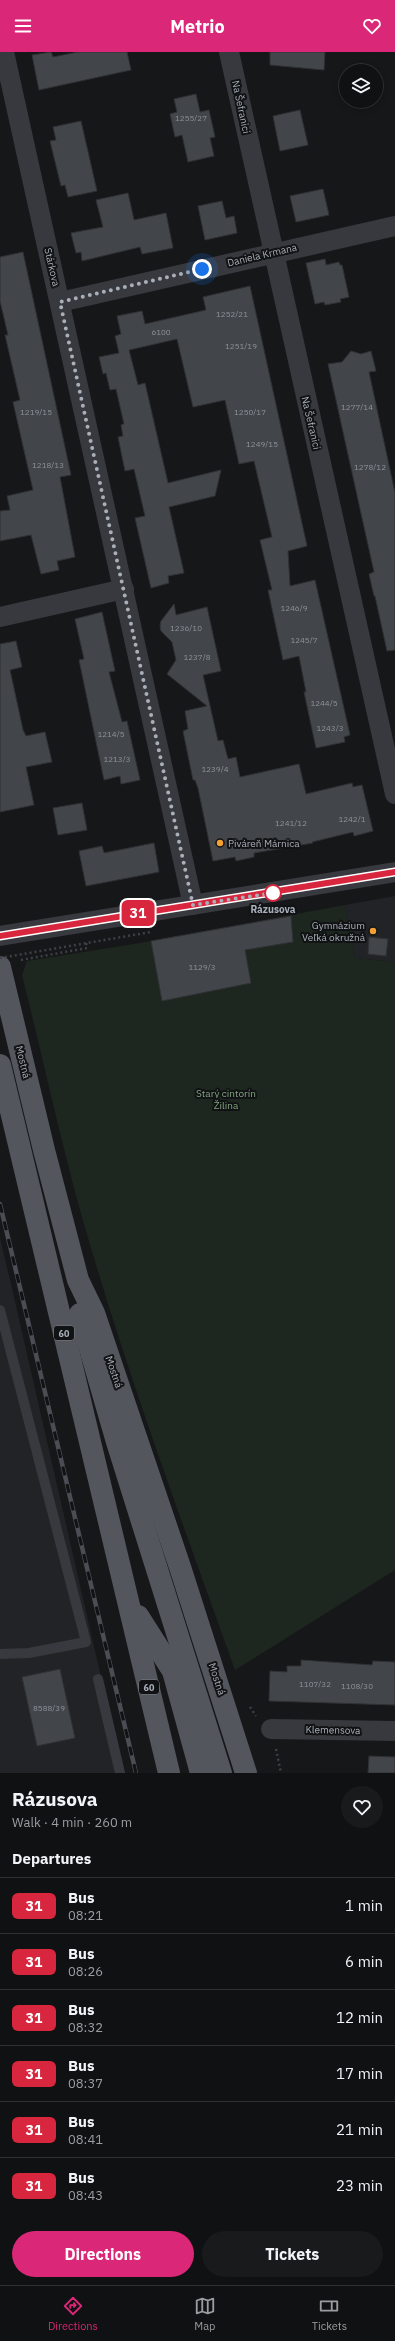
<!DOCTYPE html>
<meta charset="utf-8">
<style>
body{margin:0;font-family:"IBM Plex Sans",sans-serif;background:#191a1c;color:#f1f3f6;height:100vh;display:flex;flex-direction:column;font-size:15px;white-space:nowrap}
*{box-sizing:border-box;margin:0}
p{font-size:13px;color:#9c9da0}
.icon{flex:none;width:22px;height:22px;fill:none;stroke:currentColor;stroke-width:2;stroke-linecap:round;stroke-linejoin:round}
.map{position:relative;height:1721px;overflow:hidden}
.details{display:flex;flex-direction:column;background:#101113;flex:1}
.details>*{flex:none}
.badge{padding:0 8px;border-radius:6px;font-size:14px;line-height:26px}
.buttons{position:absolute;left:339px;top:12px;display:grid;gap:8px}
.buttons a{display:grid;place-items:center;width:44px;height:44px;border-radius:50%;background:#101113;box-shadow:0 2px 6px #0003,0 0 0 1px #303133;font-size:20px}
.you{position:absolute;width:20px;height:20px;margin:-10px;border:3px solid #fff;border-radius:50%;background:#1a73e8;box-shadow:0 0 0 6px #1a73e833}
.map>.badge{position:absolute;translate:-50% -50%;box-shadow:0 0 0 2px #fff}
h2{padding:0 12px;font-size:15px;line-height:36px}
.round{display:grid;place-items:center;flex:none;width:42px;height:42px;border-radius:21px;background:#191a1c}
.summary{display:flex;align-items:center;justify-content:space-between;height:68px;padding:0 12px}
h1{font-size:19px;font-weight:700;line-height:30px}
.action{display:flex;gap:8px;margin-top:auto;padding:8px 12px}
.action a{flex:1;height:46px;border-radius:24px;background:#db2777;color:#fff;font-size:16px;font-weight:700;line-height:46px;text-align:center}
.action a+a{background:#191a1c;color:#f1f3f6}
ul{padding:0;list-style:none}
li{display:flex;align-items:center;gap:12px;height:56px;padding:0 12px;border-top:1px solid #303133}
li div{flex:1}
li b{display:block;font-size:15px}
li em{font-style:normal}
li .badge{min-width:44px;font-weight:700;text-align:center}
header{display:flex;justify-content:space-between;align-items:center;height:52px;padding:0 12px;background:#db2777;color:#fff;font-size:18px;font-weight:700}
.tabs{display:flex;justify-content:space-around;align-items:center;height:56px;border-top:1px solid #303133;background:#101113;font-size:11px;color:#9c9da0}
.tabs a{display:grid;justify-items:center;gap:2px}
.tabs .active{color:#db2777}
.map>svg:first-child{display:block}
.built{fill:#222326}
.green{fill:#1e271f}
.building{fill:#424549;stroke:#303135}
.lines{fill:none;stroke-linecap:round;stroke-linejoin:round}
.path{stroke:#3d4045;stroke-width:2.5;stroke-dasharray:2 3;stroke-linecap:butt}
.lane{stroke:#37393e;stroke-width:10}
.street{stroke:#37393e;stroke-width:20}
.primary{stroke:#53565d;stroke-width:22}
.rail-casing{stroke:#4a4d53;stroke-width:4.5}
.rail{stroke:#111214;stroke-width:3;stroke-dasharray:9;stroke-linecap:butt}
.path-bridge{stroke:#3d4045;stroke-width:2.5;stroke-dasharray:2 3;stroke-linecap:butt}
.line-casing{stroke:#fff;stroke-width:9}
.line{stroke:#d7263d;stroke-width:6}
.walk{stroke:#a8afb9;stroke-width:4;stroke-dasharray:0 7.2}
.poi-dot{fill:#f4a033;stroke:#111214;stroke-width:1.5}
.stop-dot{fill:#fff;stroke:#d7263d;stroke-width:2}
.labels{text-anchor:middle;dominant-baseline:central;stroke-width:4;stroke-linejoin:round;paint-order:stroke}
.number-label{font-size:8px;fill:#8e949d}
.shield{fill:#111214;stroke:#7b8088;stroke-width:1}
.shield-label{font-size:9px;font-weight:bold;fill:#a8afb9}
.street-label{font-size:10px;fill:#a8afb9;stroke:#111214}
.poi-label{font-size:10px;fill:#a8afb9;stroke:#111214;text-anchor:start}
.stop-label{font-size:10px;font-weight:bold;fill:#a8afb9;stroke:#111214}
.park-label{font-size:10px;fill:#80a47f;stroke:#111214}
</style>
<header><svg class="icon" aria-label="menu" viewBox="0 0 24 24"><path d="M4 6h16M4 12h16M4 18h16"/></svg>Metrio<svg class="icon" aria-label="heart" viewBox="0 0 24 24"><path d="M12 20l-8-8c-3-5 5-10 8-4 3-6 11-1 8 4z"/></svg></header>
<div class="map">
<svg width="395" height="1721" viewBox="0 0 395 1721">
<rect width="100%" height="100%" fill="#161719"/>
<g class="built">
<path d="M 395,844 L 395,910 L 355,906 L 345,853 Z"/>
<path d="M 0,1186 L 11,1232 L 123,1721 L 0,1721 Z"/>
</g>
<path class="green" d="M 345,853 L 355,906 L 395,910 L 395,1518 L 235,1618 C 185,1478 133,1338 91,1196 C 64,1106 45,1014 22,923 L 27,909 L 140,891 Z"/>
<g class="building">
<path d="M 51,0 L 53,5 L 78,0 L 127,0 L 131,18 L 39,38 L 32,3 Z"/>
<path d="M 270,0 L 325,0 L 324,18 L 270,13 Z"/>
<path d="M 196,42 L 200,60 L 209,58 L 215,85 L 210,86 L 214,104 L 188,110 L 182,83 L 175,85 L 170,62 L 177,60 L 174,47 Z"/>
<path d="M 300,58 L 308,93 L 280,99 L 273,64 Z"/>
<path d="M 81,69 L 97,139 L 68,145 L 65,133 L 61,134 L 50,89 L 56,88 L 53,75 Z"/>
<path d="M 323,137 L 329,163 L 296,170 L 290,144 Z"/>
<path d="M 128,141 L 134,168 L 166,161 L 173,196 L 142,202 L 140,195 L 82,209 L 81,200 L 76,201 L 71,181 L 103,175 L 96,148 Z"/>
<path d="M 222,149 L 226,166 L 234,164 L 237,181 L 205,188 L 198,154 Z"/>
<path d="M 23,200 L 71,423 L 60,425 L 75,505 L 57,509 L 59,518 L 41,522 L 31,483 L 0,489 L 0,459 L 10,458 L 7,444 L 33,438 L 13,350 L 20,348 L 5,283 L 8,283 L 0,249 L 0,205 Z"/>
<path d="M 325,207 L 326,213 L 339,210 L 340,213 L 342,213 L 349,245 L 340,247 L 341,250 L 325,253 L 324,250 L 315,252 L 306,211 Z"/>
<path d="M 250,234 L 307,494 L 288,499 L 290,534 L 315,528 L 350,683 L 344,685 L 345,690 L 316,696 L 304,640 L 306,640 L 299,604 L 283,608 L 268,538 L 272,538 L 260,488 L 272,485 L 254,409 L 239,412 L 225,348 L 193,355 L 177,287 L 129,298 L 138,333 L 145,331 L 168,431 L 221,418 L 215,444 L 169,455 L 184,521 L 168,524 L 169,531 L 151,536 L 135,466 L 145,464 L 134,417 L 125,419 L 118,385 L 123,384 L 121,373 L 124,372 L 116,337 L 110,338 L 106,321 L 103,322 L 99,305 L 119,301 L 115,284 L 121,282 L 117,264 L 142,259 L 145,272 L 206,258 L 203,245 Z"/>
<path d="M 351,299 L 361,302 L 371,299 L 376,319 L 369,320 L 395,441 L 395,598 L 387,599 L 375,544 L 374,544 L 369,522 L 374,520 L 328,312 L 342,310 Z"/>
<path d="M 174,552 L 176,563 L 207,555 L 221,619 L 203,623 L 218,689 L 223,688 L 228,707 L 236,705 L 240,725 L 299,712 L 306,742 L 352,731 L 353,735 L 362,733 L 373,779 L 354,784 L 353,780 L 312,790 L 313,791 L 254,801 L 254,805 L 236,809 L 235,805 L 213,809 L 198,736 L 195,728 L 193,728 L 183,679 L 188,677 L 185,659 L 207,654 L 167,622 L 176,608 L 172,590 L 161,579 L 160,574 L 161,569 Z"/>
<path d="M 102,560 L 115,619 L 109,620 L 122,670 L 127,669 L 140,728 L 121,732 L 120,724 L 104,728 L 79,608 L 84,607 L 75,567 Z"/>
<path d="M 16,589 L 22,615 L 10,618 L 23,678 L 26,684 L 45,680 L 52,710 L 26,715 L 34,753 L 0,760 L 0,592 Z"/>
<path d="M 82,751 L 87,778 L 58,783 L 53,756 Z"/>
<path d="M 154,791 L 159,820 L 86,834 L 79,799 L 102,794 L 104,801 Z"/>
<path d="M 291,864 L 293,890 L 245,898 L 251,931 L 162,949 L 151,889 Z"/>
<path d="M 369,885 L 388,887 L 386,904 L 368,902 Z"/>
<path d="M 301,1608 L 372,1613 L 373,1609 L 395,1610 L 395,1653 L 269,1649 L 270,1619 L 287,1620 L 287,1614 L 301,1614 Z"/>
<path d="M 60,1617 L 75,1686 L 37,1694 L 22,1625 Z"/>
<path d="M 369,1704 L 395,1705 L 395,1721 L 368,1721 Z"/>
</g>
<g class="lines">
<g class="path">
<path d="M 21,908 L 87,896 L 86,890"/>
<path d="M 250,1655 L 256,1664"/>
<path d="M 276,1697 L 281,1721"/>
</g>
<g class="lane">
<path d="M 0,1258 L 86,1590 L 29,1601 L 0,1602"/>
<path d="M 98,1627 L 120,1721"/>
</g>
<g class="street">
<path d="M 4,0 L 193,853"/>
<path d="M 229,0 L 395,742"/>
<path d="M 60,250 L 395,174"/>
<path d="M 0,565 L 124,537"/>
<path d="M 0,884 L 395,820"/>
<path d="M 271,1677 L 395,1679"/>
</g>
<g class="primary">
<path d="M 0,915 L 44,1098 L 78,1228 L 94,1261 L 180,1515 L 246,1721"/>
<path d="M 0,1013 L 169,1721"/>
<path d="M 80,1262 L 117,1390 L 221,1721"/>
<path d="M 138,1564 L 173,1619 L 201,1721"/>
</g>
<g class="rail-casing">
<path id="rail" d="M 0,1152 L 136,1721"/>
</g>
<use href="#rail" class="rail"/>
<path class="path-bridge" d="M 0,906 L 151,880"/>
</g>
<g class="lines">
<g class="line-casing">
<path id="line" d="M 0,884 L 395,820"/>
</g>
<use href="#line" class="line"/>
<path class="walk" d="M 202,217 L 60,250 L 193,853 L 273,841"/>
</g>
<g class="poi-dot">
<circle cx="220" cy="791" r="4"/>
<circle cx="373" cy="879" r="4"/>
</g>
<circle class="stop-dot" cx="273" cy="841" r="8"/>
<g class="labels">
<g class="number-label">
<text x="191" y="66">1255/27</text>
<text x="232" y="262">1252/21</text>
<text x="161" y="280">6100</text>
<text x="241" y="294">1251/19</text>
<text x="357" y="355">1277/14</text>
<text x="36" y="360">1219/15</text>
<text x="250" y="360">1250/17</text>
<text x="262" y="392">1249/15</text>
<text x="48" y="413">1218/13</text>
<text x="370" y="415">1278/12</text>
<text x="294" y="556">1246/9</text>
<text x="186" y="576">1236/10</text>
<text x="304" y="588">1245/7</text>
<text x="197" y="605">1237/8</text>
<text x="324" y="651">1244/5</text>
<text x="330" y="676">1243/3</text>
<text x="111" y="682">1214/5</text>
<text x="117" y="707">1213/3</text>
<text x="215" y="717">1239/4</text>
<text x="352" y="767">1242/1</text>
<text x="291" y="771">1241/12</text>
<text x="202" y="915">1129/3</text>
<text x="315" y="1632">1107/32</text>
<text x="357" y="1634">1108/30</text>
<text x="49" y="1656">8588/39</text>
</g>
<g class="shield">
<rect x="54" y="1274" width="20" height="14" rx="3"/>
<rect x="139" y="1628" width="20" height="14" rx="3"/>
</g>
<g class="shield-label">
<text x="64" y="1281">60</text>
<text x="149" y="1635">60</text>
</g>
<g class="street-label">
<text transform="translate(241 55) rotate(78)">Na Šefranici</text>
<text transform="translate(262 203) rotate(-13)">Daniela Krmana</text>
<text transform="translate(52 215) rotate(77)">Stárkova</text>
<text transform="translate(311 371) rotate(77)">Na Šefranici</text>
<text transform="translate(23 1010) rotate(76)">Mostná</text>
<text transform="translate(114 1320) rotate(71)">Mostná</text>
<text transform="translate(217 1627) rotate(72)">Mostná</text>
<text transform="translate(333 1678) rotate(1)">Klemensova</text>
</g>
<g class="poi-label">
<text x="228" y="791">Piváreň Márnica</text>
<text x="365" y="873" text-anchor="end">Gymnázium<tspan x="365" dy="12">Veľká okružná</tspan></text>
</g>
<g class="stop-label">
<text x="273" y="857">Rázusova</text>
</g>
<g class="park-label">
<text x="226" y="1041">Starý cintorín<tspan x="226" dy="12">Žilina</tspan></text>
</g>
</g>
</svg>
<div class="buttons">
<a><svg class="icon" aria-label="layers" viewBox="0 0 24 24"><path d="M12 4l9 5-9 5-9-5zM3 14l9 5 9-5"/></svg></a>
</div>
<div class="you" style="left:202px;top:217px"></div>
<b class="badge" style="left:138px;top:861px;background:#d7263d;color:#fff">31</b>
</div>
<section class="details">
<div class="summary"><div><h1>Rázusova</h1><p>Walk · 4 min · 260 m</p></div><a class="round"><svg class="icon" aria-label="heart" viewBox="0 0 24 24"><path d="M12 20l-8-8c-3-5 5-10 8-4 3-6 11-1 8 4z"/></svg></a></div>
<h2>Departures</h2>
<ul>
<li><span class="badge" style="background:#d7263d;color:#fff">31</span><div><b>Bus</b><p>08:21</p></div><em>1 min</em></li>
<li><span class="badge" style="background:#d7263d;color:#fff">31</span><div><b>Bus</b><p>08:26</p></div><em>6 min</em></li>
<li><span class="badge" style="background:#d7263d;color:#fff">31</span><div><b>Bus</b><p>08:32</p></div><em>12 min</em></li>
<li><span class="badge" style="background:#d7263d;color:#fff">31</span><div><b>Bus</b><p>08:37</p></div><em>17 min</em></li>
<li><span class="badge" style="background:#d7263d;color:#fff">31</span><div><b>Bus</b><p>08:41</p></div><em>21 min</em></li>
<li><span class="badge" style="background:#d7263d;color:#fff">31</span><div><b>Bus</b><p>08:43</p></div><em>23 min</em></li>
</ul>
<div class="action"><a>Directions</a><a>Tickets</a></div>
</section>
<nav class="tabs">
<a class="active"><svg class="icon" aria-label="directions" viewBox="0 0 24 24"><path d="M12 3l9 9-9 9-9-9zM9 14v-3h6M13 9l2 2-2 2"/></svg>Directions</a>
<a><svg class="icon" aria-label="map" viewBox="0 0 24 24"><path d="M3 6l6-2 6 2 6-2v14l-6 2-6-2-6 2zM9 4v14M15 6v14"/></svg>Map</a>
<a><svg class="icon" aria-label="tickets" viewBox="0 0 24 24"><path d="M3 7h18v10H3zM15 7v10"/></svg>Tickets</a>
</nav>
